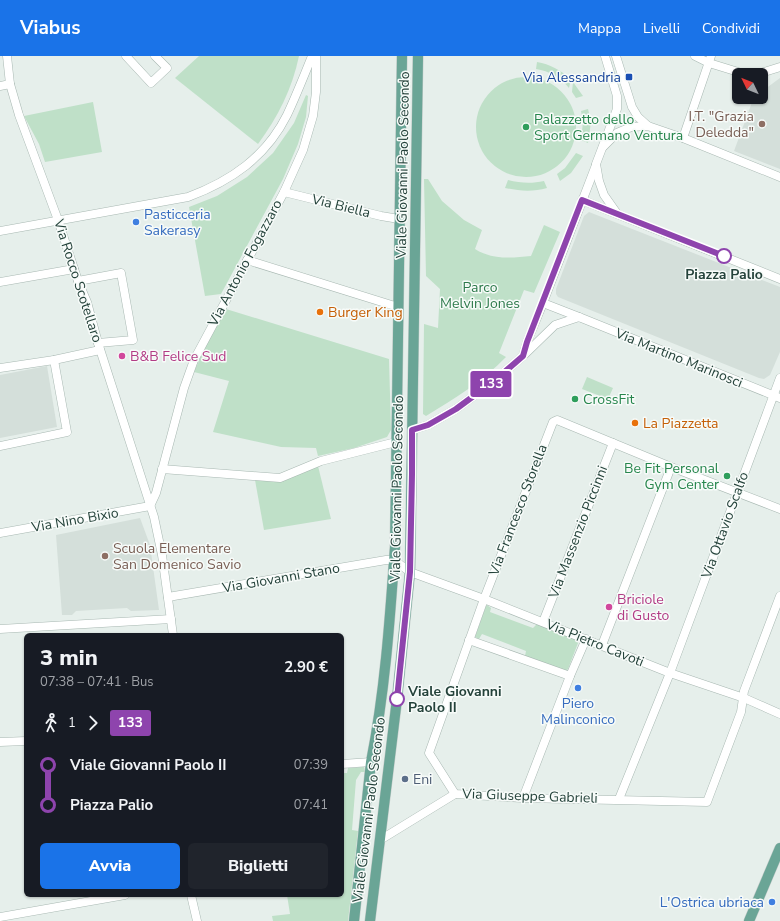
<!DOCTYPE html>
<html lang="it">
<meta charset="utf-8">
<style>
body{margin:0;font-family:"Nunito Sans",sans-serif;background:#20242c;color:#f1f3f6;height:100vh;display:flex;flex-direction:column;font-size:15px;white-space:nowrap}
*{box-sizing:border-box;margin:0}
p{font-size:13px;color:#9ea1a6}
.icon{flex:none;width:22px;height:22px;fill:none;stroke:currentColor;stroke-width:2;stroke-linecap:round;stroke-linejoin:round}
.map{position:relative;flex:1;overflow:hidden}
.sheet{position:absolute;left:24px;top:577px;width:320px;height:264px;display:flex;flex-direction:column;background:#171b24;border-radius:6px;box-shadow:0 1px 3px #0004}
.sheet>*{flex:none}
.badge{padding:0 8px;border-radius:3px;font-size:14px;line-height:26px}
.needle{width:26px;rotate:313deg}
.tools{position:absolute;left:732px;top:12px;display:grid;gap:8px}
.tools a{display:grid;place-items:center;width:36px;height:36px;border-radius:6px;background:#171b24;box-shadow:0 1px 3px #0004;font-size:20px}
.map>.badge{position:absolute;translate:-50% -50%;box-shadow:0 0 0 2px #fff}
.legs{display:flex;align-items:center;gap:6px;height:44px;padding:0 16px;font-size:13px}
.legs p{margin-inline-start:auto}
.overview{display:flex;align-items:center;justify-content:space-between;height:68px;padding:0 16px}
h1{font-size:22px;font-weight:800;line-height:30px}
.button{display:flex;gap:8px;margin-top:auto;padding:8px 16px}
.button a{flex:1;height:46px;border-radius:6px;background:#1a73e8;color:#fff;font-size:16px;font-weight:800;line-height:46px;text-align:center}
.button a+a{background:#20242c;color:#f1f3f6}
ul{padding:0 16px;list-style:none}
li{display:flex;align-items:center;gap:14px;height:40px;font-size:15px}
li i{display:grid;place-items:center;width:6px;height:100%;margin:0 5px;background:currentColor}
li i::after{content:'';width:10px;height:10px;margin:-5px;border:3px solid;border-radius:50%;background:#171b24}
li p{margin-inline-start:auto}
li:first-child i{background:linear-gradient(#0000 50%,currentColor 0)}
li:last-child i{background:linear-gradient(currentColor 50%,#0000 0)}
header{display:flex;align-items:center;gap:24px;box-sizing:border-box;height:56px;padding:0 20px;background:#1a73e8;color:#fff}
header strong{font-size:19px}
nav{display:flex;gap:22px;margin-inline-start:auto;font-size:14px}
.map>svg:first-child{display:block}
.built{fill:#d4dfda}
.green{fill:#bfe0c8}
.lines{fill:none;stroke-linecap:round;stroke-linejoin:round}
.minor-casing{stroke:#a8b8b2;stroke-width:9}
.major-casing{stroke:#c2cac8;stroke-width:11}
.minor{stroke:#fff;stroke-width:8}
.major{stroke:#6aa596;stroke-width:10}
.line-1-casing{stroke:#fff;stroke-width:9}
.line-1{stroke:#8e44ad;stroke-width:6}
.transit-dot{fill:#1a4fb4;stroke:#f7fbf9;stroke-width:1.5}
.education-dot{fill:#8d6e63;stroke:#f7fbf9;stroke-width:1.5}
.leisure-dot{fill:#2e9e5b;stroke:#f7fbf9;stroke-width:1.5}
.shop-dot{fill:#3f7fe0;stroke:#f7fbf9;stroke-width:1.5}
.stop-1-dot{fill:#fff;stroke:#8e44ad;stroke-width:2}
.food-dot{fill:#e8710a;stroke:#f7fbf9;stroke-width:1.5}
.hotel-dot{fill:#d1479c;stroke:#f7fbf9;stroke-width:1.5}
.service-dot{fill:#5c6f8a;stroke:#f7fbf9;stroke-width:1.5}
.labels{text-anchor:middle;dominant-baseline:central;stroke-width:3;stroke-linejoin:round;paint-order:stroke}
.transit-label{font-size:14px;fill:#164399;stroke:#f7fbf9;text-anchor:end}
.education-label{font-size:14px;fill:#785e54;stroke:#f7fbf9;text-anchor:end}
.leisure-label{font-size:14px;fill:#27864d;stroke:#f7fbf9;text-anchor:start}
.street-label{font-size:14px;fill:#24423a;stroke:#f7fbf9}
.shop-label{font-size:14px;fill:#366cbe;stroke:#f7fbf9;text-anchor:start}
.stop-label{font-size:14px;font-weight:bold;fill:#24423a;stroke:#f7fbf9}
.park-label{font-size:14px;fill:#2d7a4b;stroke:#f7fbf9}
.food-label{font-size:14px;fill:#c56008;stroke:#f7fbf9;text-anchor:start}
.hotel-label{font-size:14px;fill:#b23c85;stroke:#f7fbf9;text-anchor:start}
.service-label{font-size:14px;fill:#4e5e75;stroke:#f7fbf9;text-anchor:start}
</style>
<header>
<strong>Viabus</strong>
<nav><a>Mappa</a><a>Livelli</a><a>Condividi</a></nav>
</header>
<div class="map">
<svg width="780" height="865" viewBox="0 0 780 865">
<rect width="100%" height="100%" fill="#e6efeb"/>
<g class="built">
<path d="M 780,22 L 780,113 L 734,95 L 754,41 L 761,41 L 761,36 Z"/>
<path d="M 589,156 L 780,231 L 780,296 L 770,319 L 764,323 L 759,322 L 558,241 L 556,238 L 556,233 L 584,160 Z"/>
<path d="M 47,310 L 57,371 L 0,382 L 0,319 Z"/>
<path d="M 140,462 L 150,489 L 159,554 L 131,555 L 127,552 L 76,555 L 72,559 L 62,559 L 56,479 Z"/>
</g>
<g class="green">
<path d="M 199,0 L 299,0 C 292,33 278,61 258,88 L 175,22 Z"/>
<path d="M 537,6 C 550,8 560,14 571,23 L 569,32 C 560,21 549,15 536,13 Z"/>
<circle cx="526" cy="71" r="50"/>
<path d="M 573,26 L 583,40 L 576,42 L 572,36 Z"/>
<path d="M 306,39 L 308,40 L 306,61 L 298,88 L 283,123 L 221,238 L 205,240 L 189,151 L 217,140 L 247,121 L 273,97 L 294,67 Z"/>
<path d="M 93,46 L 102,96 L 45,106 L 39,88 L 24,60 Z"/>
<path d="M 588,53 L 591,66 L 588,87 L 581,84 L 583,66 L 581,55 Z"/>
<path d="M 576,97 L 583,100 L 571,117 L 560,125 L 557,118 L 565,112 Z"/>
<path d="M 424,123 L 428,123 L 442,145 L 464,164 L 482,174 L 475,193 C 492,204 512,202 531,200 L 544,169 L 560,176 L 534,237 L 524,234 L 499,297 L 506,301 C 483,325 454,343 426,360 L 423,358 L 424,268 L 438,272 L 440,233 L 426,220 Z"/>
<path d="M 508,124 C 520,127 531,128 544,125 L 547,132 C 533,136 519,135 505,132 Z"/>
<path d="M 226,253 L 389,303 L 391,374 L 387,381 L 354,392 L 318,400 L 316,392 L 281,391 L 213,376 L 229,325 L 194,316 L 204,293 Z"/>
<path d="M 587,321 L 613,332 L 608,343 L 582,333 Z"/>
<path d="M 318,410 L 331,463 L 264,474 L 255,424 Z"/>
<path d="M 487,549 L 491,552 L 490,556 L 533,572 L 537,568 L 577,584 L 578,587 L 568,613 L 566,615 L 525,600 L 526,595 L 482,578 L 479,583 L 475,581 L 486,550 Z"/>
<path d="M 364,711 L 365,716 L 361,716 L 356,724 L 352,774 L 358,775 L 348,865 L 273,865 L 272,860 L 290,858 L 287,839 L 342,839 L 342,717 L 347,717 L 348,712 Z"/>
</g>
<g class="lines">
<g class="minor-casing">
<g id="minor">
<path d="M 7,0 L 10,28 L 19,59 L 58,164 L 78,225 L 87,246 L 98,287 L 154,461 L 162,499 L 173,579"/>
<path d="M 126,0 L 151,27 L 167,12 L 155,0"/>
<path d="M 605,0 L 617,40 L 617,53 L 596,108 L 599,125 L 604,139 L 616,156"/>
<path d="M 616,0 L 632,51 L 638,61 L 648,70"/>
<path d="M 695,0 L 709,7 L 748,19"/>
<path d="M 750,19 L 761,17 L 780,11"/>
<path d="M 0,30 L 10,28"/>
<path d="M 683,82 L 711,0"/>
<path d="M 603,91 L 617,77 L 631,71 L 648,70 L 683,82 L 780,121"/>
<path d="M 284,136 L 381,160 L 399,163"/>
<path d="M 582,144 L 780,223"/>
<path d="M 0,175 L 188,141 C 231,125 266,101 287,59 C 296,40 304,20 312,0"/>
<path d="M 247,204 L 398,251"/>
<path d="M 78,225 L 121,217 L 133,284 L 98,287"/>
<path d="M 0,226 L 74,213"/>
<path d="M 543,247 L 596,109"/>
<path d="M 523,300 L 527,286 L 543,247 L 579,261"/>
<path d="M 0,312 L 54,304 L 100,294"/>
<path d="M 412,374 L 428,369 L 456,353 L 494,325 L 523,300 L 555,269 L 579,261 L 780,342"/>
<path d="M 0,390 L 67,376 L 54,304"/>
<path d="M 162,413 L 280,422 L 321,405 L 396,386"/>
<path d="M 150,450 L 156,437 L 184,332 L 194,304 L 284,136 L 303,94 L 313,60 L 316,36 L 316,0"/>
<path d="M 780,453 L 671,411 L 557,364 L 553,366 L 484,543 L 429,697 L 455,738 L 523,742 L 707,746 L 741,656 L 744,635 L 780,540"/>
<path d="M 0,477 L 150,450"/>
<path d="M 168,541 L 386,504 L 394,504 L 410,516 L 484,543 L 670,617 L 744,642 L 780,658"/>
<path d="M 543,566 L 613,387"/>
<path d="M 0,573 L 171,563"/>
<path d="M 469,584 L 570,620"/>
<path d="M 602,589 L 671,411"/>
<path d="M 0,686 L 26,685"/>
<path d="M 342,708 L 371,706"/>
<path d="M 523,742 L 570,620 L 586,583"/>
<path d="M 619,743 L 670,617 L 780,322"/>
<path d="M 380,784 L 455,738"/>
<path d="M 191,839 L 197,865"/>
<path d="M 0,861 L 125,839"/>
</g>
</g>
<g class="major-casing">
<g id="major">
<path d="M 354,865 L 371,706 C 385,636 390,562 395,491 L 402,0"/>
<path d="M 370,865 L 397,643 L 410,516 L 418,0"/>
<path d="M 749,865 L 780,792"/>
</g>
</g>
<use href="#minor" class="minor"/>
<use href="#major" class="major"/>
</g>
<g class="lines">
<g class="line-1-casing">
<path id="line-1" d="M 397,643 L 410,516 L 412,418 L 412,374 L 428,369 L 456,353 L 494,325 L 523,300 L 527,286 L 582,144 L 724,200"/>
</g>
<use href="#line-1" class="line-1"/>
</g>
<rect class="transit-dot" x="625" y="17" width="8" height="8" rx="2"/>
<g class="education-dot">
<circle cx="762" cy="68" r="4"/>
<circle cx="105" cy="500" r="4"/>
</g>
<g class="leisure-dot">
<circle cx="526" cy="71" r="4"/>
<circle cx="575" cy="343" r="4"/>
<circle cx="727" cy="420" r="4"/>
</g>
<g class="shop-dot">
<circle cx="136" cy="166" r="4"/>
<circle cx="578" cy="632" r="4"/>
<circle cx="772" cy="846" r="4"/>
</g>
<g class="stop-1-dot">
<circle cx="724" cy="200" r="7"/>
<circle cx="397" cy="643" r="7"/>
</g>
<g class="food-dot">
<circle cx="320" cy="256" r="4"/>
<circle cx="635" cy="367" r="4"/>
</g>
<g class="hotel-dot">
<circle cx="122" cy="300" r="4"/>
<circle cx="609" cy="551" r="4"/>
</g>
<circle class="service-dot" cx="405" cy="723" r="4"/>
<g class="labels">
<g class="transit-label">
<text x="621" y="21">Via Alessandria</text>
</g>
<g class="education-label">
<text x="754" y="60">I.T. "Grazia<tspan x="754" dy="16">Deledda"</tspan></text>
<text x="113" y="492" text-anchor="start">Scuola Elementare<tspan x="113" dy="16">San Domenico Savio</tspan></text>
</g>
<g class="leisure-label">
<text x="534" y="63">Palazzetto dello<tspan x="534" dy="16">Sport Germano Ventura</tspan></text>
<text x="583" y="343">CrossFit</text>
<text x="719" y="412" text-anchor="end">Be Fit Personal<tspan x="719" dy="16">Gym Center</tspan></text>
</g>
<g class="street-label">
<text transform="translate(403 109) rotate(-89)">Viale Giovanni Paolo Secondo</text>
<text transform="translate(341 150) rotate(14)">Via Biella</text>
<text transform="translate(245 207) rotate(-62)">Via Antonio Fogazzaro</text>
<text transform="translate(78 225) rotate(72)">Via Rocco Scotellaro</text>
<text transform="translate(679 302) rotate(22)">Via Martino Marinosci</text>
<text transform="translate(397 433) rotate(-89)">Viale Giovanni Paolo Secondo</text>
<text transform="translate(518 454) rotate(-69)">Via Francesco Storella</text>
<text transform="translate(75 464) rotate(-10)">Via Nino Bixio</text>
<text transform="translate(725 469) rotate(-70)">Via Ottavio Scalfo</text>
<text transform="translate(578 476) rotate(-69)">Via Massenzio Piccinni</text>
<text transform="translate(281 522) rotate(-10)">Via Giovanni Stano</text>
<text transform="translate(595 587) rotate(22)">Via Pietro Cavoti</text>
<text transform="translate(530 740) rotate(2)">Via Giuseppe Gabrieli</text>
<text transform="translate(369 754) rotate(-83)">Viale Giovanni Paolo Secondo</text>
</g>
<g class="shop-label">
<text x="144" y="158">Pasticceria<tspan x="144" dy="16">Sakerasy</tspan></text>
<text x="578" y="647" text-anchor="middle">Piero<tspan x="578" dy="16">Malinconico</tspan></text>
<text x="764" y="846" text-anchor="end">L'Ostrica ubriaca</text>
</g>
<g class="stop-label">
<text x="724" y="218">Piazza Palio</text>
<text x="408" y="635" text-anchor="start">Viale Giovanni<tspan x="408" dy="16">Paolo II</tspan></text>
</g>
<g class="park-label">
<text x="480" y="231">Parco<tspan x="480" dy="16">Melvin Jones</tspan></text>
</g>
<g class="food-label">
<text x="328" y="256">Burger King</text>
<text x="643" y="367">La Piazzetta</text>
</g>
<g class="hotel-label">
<text x="130" y="300">B&amp;B Felice Sud</text>
<text x="617" y="543">Briciole<tspan x="617" dy="16">di Gusto</tspan></text>
</g>
<g class="service-label">
<text x="413" y="723">Eni</text>
</g>
</g>
</svg>
<div class="tools">
<a><svg class="needle" viewBox="-14 -14 28 28"><path d="M0-13l5 13h-10z" fill="#e53935"/><path d="M0 13l5-13h-10z" fill="#9ea1a6"/></svg></a>
</div>
<b class="badge" style="left:491px;top:328px;background:#8e44ad;color:#fff">133</b>
<section class="sheet">
<div class="overview"><div><h1>3 min</h1><p>07:38 – 07:41 · Bus</p></div><b>2.90 €</b></div>
<div class="legs"><svg class="icon" aria-label="walk" viewBox="0 0 24 24"><circle cx="13" cy="4" r="2"/><path d="M13 8l-2 6 4 7M11 14l-3 7M7 12l3-4h3l4 4"/></svg>1<svg class="icon" aria-label="forward" viewBox="0 0 24 24"><path d="M9 5l7 7-7 7"/></svg><b class="badge" style="background:#8e44ad;color:#fff">133</b></div>
<ul>
<li><i style="color:#8e44ad"></i><b>Viale Giovanni Paolo II</b><p>07:39</p></li>
<li><i style="color:#8e44ad"></i><b>Piazza Palio</b><p>07:41</p></li>
</ul>
<div class="button"><a>Avvia</a><a>Biglietti</a></div>
</section>
</div>
